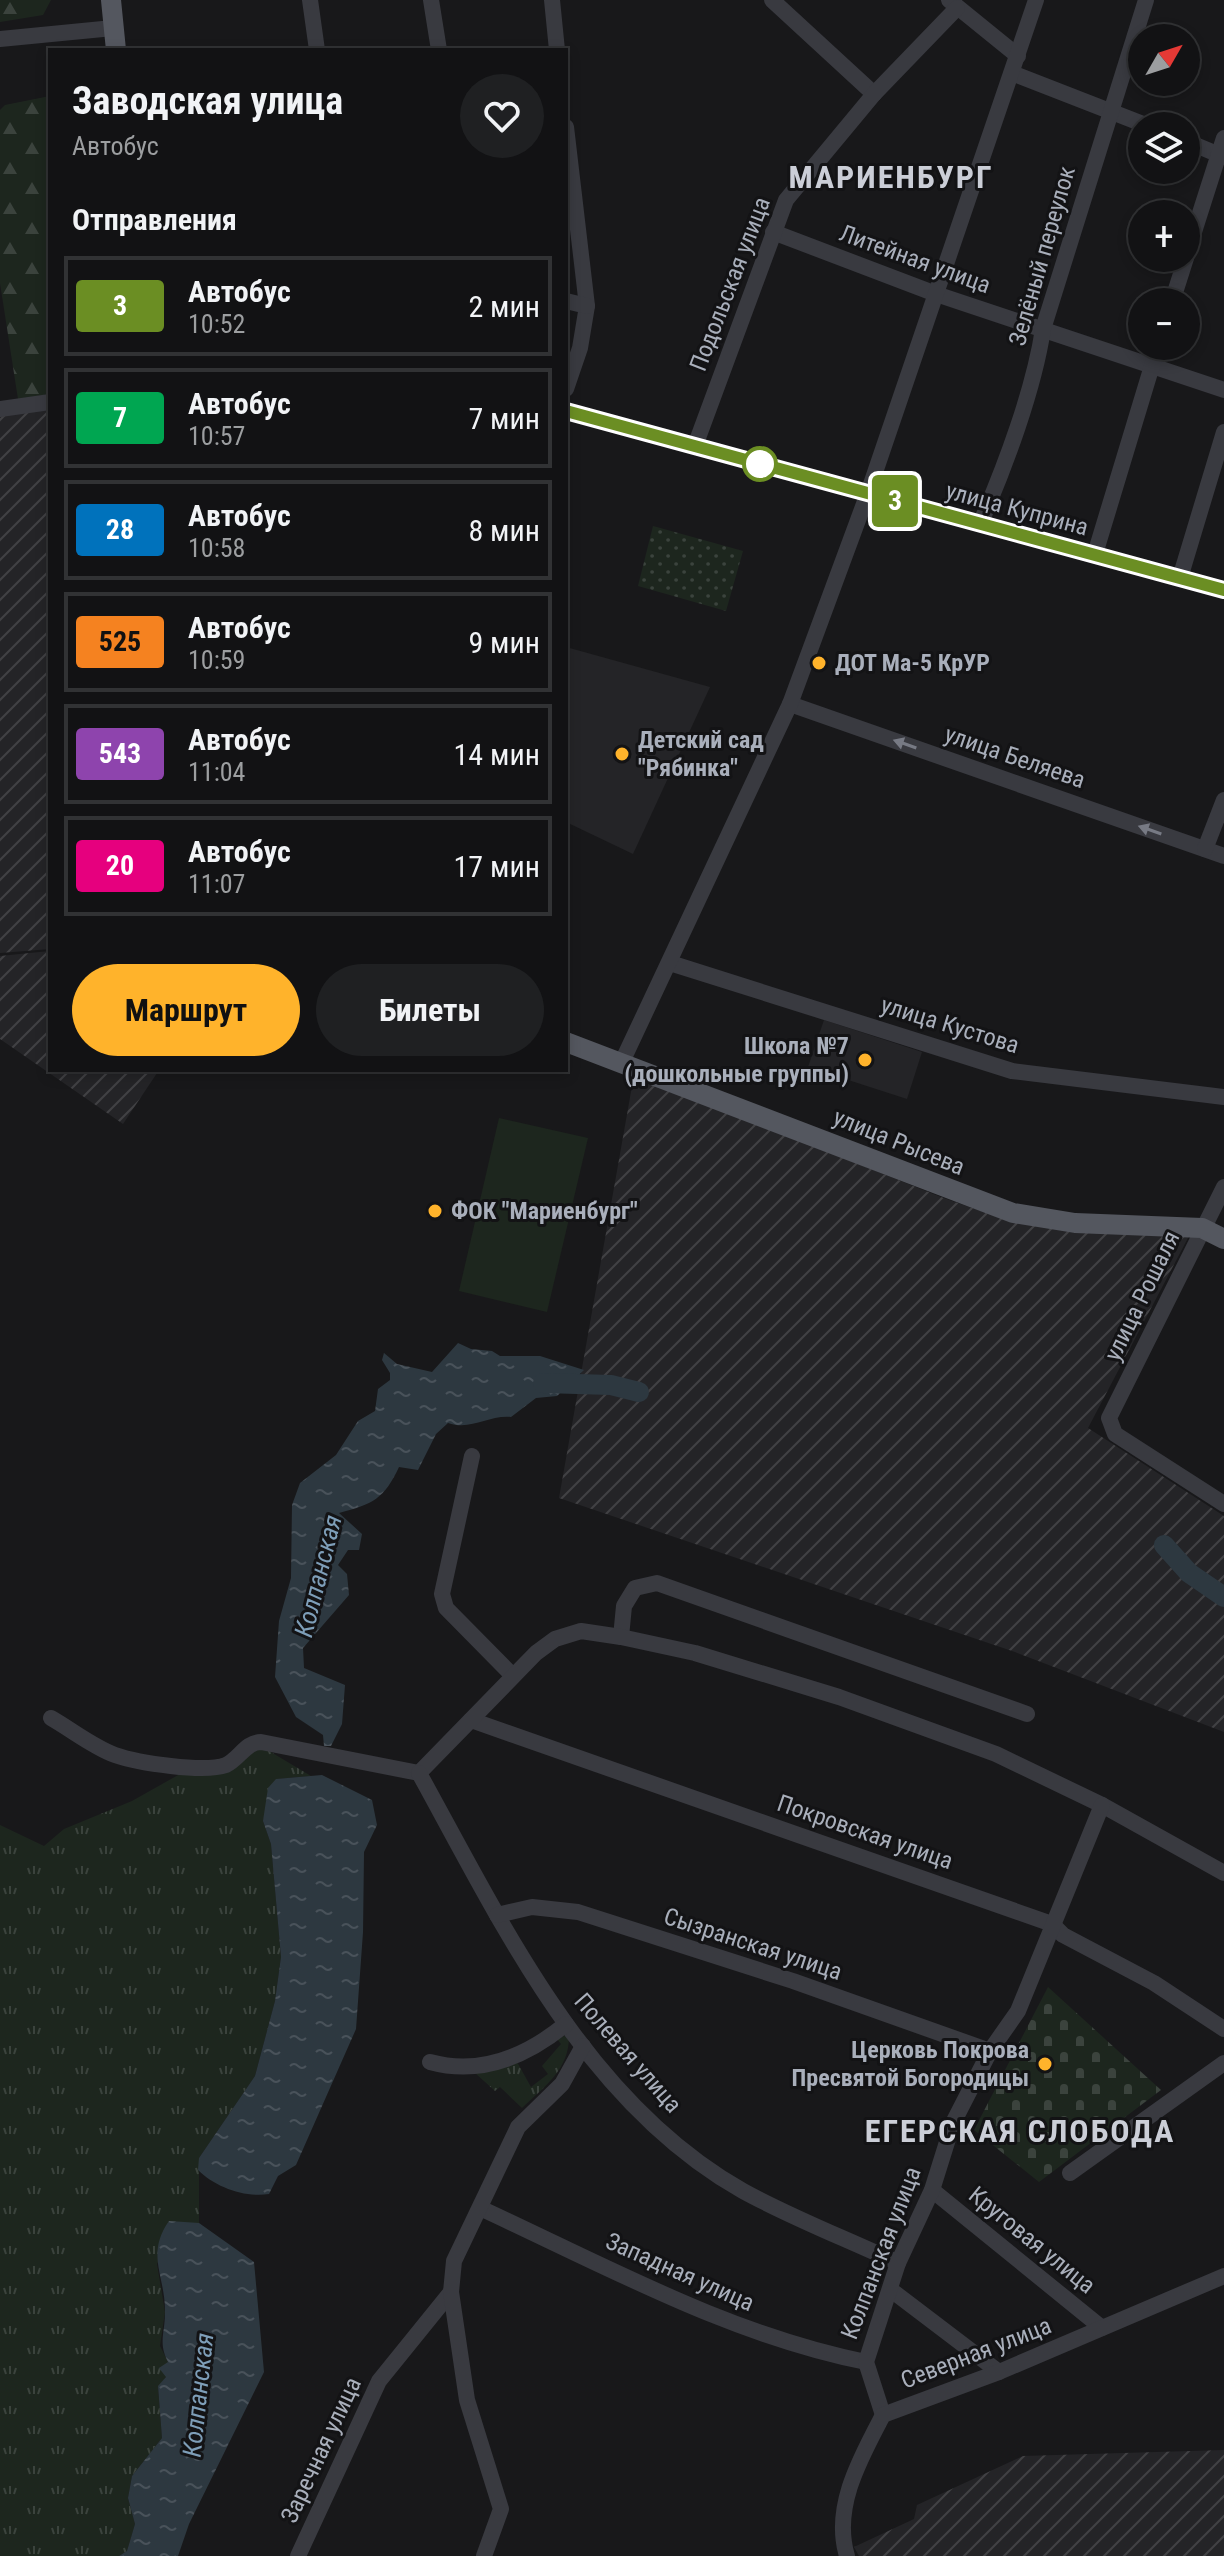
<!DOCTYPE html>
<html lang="ru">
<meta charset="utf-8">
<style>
body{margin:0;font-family:"Roboto Condensed",sans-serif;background:#1f2022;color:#f1f3f6;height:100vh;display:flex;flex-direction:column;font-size:30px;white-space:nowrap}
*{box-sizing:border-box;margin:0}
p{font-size:26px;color:#9c9ea0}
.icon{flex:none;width:44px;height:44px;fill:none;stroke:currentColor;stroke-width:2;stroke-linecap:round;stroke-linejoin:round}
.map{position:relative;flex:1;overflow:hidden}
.sheet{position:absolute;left:48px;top:48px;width:520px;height:1024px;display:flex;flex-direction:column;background:#121214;border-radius:0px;box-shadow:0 4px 12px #0003,0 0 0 2px #313234}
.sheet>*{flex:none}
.badge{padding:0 16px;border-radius:6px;font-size:28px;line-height:52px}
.needle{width:52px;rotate:51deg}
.buttons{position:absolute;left:1128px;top:24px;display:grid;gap:16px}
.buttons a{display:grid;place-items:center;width:72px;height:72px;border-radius:50%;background:#121214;box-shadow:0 4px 12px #0003,0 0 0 2px #313234;font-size:40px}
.map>.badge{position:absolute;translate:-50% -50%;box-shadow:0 0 0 4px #fff}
h2{padding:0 24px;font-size:30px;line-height:72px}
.round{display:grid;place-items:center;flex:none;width:84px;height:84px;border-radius:42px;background:#1f2022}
.summary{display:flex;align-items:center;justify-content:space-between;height:136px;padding:0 24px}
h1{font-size:38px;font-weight:700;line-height:60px}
.action{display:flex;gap:16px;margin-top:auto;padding:16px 24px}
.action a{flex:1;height:92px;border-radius:48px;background:#ffb32b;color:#111;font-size:32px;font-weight:700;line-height:92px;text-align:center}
.action a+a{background:#1f2022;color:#f1f3f6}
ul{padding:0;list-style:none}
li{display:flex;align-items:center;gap:24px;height:100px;margin:0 16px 12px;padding:0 8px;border:4px solid #313234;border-radius:0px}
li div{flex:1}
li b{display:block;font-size:30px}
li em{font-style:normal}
li .badge{min-width:88px;font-weight:700;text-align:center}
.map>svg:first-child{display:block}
.built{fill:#242427}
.industrial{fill:url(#industrial-furrows)}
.grass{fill:url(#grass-tufts)}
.forest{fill:url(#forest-firs)}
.cemetery{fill:url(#cemetery-stones)}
.park{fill:url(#park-dots)}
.garden{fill:#1d261e}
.water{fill:url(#water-ripples)}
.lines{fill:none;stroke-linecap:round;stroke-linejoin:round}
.river{stroke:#2d3840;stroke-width:20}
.minor{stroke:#393a40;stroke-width:16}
.major{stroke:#54575f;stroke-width:20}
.oneway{fill:#777a84}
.line-casing{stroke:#fff;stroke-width:18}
.line{stroke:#6b8e23;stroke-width:12}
.stop-dot{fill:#fff;stroke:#6b8e23;stroke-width:4}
.poi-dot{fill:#ffb32b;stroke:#131315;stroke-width:3}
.labels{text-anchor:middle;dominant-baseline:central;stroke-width:6;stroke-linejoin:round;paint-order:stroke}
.street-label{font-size:24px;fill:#a9afbb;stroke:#131315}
.poi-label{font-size:24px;font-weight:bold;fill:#a9afbb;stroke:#131315;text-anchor:start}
.water-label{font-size:26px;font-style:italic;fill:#7e9eb8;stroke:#131315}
.district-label{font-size:32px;font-weight:bold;letter-spacing:2px;fill:#cbced7;stroke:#131315}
</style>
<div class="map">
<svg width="1224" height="2556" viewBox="0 0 1224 2556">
<defs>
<pattern id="industrial-furrows" width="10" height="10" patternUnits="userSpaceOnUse" patternTransform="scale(2)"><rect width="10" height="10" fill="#242427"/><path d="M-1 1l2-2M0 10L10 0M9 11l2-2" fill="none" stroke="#414144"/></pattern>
<pattern id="grass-tufts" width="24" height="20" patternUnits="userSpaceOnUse" patternTransform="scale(2)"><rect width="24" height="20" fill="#1d261e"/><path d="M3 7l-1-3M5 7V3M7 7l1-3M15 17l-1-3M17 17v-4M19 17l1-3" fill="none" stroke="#3b433d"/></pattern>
<pattern id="forest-firs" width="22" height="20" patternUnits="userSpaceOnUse" patternTransform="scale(2)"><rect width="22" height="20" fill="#1d261e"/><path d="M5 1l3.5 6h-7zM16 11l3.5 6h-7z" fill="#3b433d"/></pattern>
<pattern id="cemetery-stones" width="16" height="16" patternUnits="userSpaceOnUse" patternTransform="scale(2)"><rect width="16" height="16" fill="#1d261e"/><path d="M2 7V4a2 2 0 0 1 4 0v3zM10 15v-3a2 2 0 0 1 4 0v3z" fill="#3b433d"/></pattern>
<pattern id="park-dots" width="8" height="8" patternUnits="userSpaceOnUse" patternTransform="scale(2)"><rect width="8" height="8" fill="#1d261e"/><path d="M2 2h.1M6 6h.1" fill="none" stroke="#3b433d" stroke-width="1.8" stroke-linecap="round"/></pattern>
<pattern id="water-ripples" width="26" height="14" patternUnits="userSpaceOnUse" patternTransform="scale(2)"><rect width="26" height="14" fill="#2d3840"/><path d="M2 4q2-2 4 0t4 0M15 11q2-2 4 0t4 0" fill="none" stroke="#49525a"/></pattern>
</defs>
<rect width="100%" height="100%" fill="#18181a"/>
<g class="built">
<path d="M 566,647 L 710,687 L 633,854 L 566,822 Z"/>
<path d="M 824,1020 L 922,1052 L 907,1099 L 808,1067 Z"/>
</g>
<g class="industrial">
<path d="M 50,406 L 50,949 L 0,953 L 0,413 Z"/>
<path d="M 50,951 L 50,1070 L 159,1070 L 123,1124 L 0,1039 L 0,956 Z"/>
<path d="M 634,1075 L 941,1197 L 1006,1220 L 1189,1236 L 1088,1428 L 1224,1516 L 1224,1732 L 1015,1652 L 559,1498 Z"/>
<path d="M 1224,2450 L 1224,2556 L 859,2556 L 854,2547 L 914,2519 L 917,2505 L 1023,2456 Z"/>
</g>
<g class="grass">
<path d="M 254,1742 L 311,1776 L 276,1779 L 263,1821 L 271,1844 L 281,1957 L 275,2001 L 255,2076 L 199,2158 L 199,2223 L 176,2223 L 157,2264 L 165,2312 L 160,2346 L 168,2362 L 166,2377 L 158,2387 L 162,2438 L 132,2476 L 128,2498 L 135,2524 L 127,2551 L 119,2556 L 0,2556 L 0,1825 L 44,1846 L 64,1829 L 132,1801 L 180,1774 L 226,1764 Z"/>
<path d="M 564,2036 L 569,2036 C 569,2070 545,2086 522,2108 L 500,2087 L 495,2091 L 474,2072 L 517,2062 L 531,2087 L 548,2074 L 542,2066 L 561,2044 L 557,2039 Z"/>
</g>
<g class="forest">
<path d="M 0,0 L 51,0 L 43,15 L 0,22 Z"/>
<path d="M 50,96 L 50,394 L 18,399 L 0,283 L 0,110 L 5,105 Z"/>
</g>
<path class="cemetery" d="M 1048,1987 L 1161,2090 L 1039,2182 L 974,2130 Z"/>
<path class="park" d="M 653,526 L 743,551 L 726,611 L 638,586 Z"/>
<path class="garden" d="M 499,1118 L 588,1138 L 547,1312 L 459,1291 Z"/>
<g class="water">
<path d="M 458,1343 L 471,1349 L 492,1351 L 500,1356 L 540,1356 L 584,1370 L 557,1396 L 536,1398 L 511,1417 C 488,1415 471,1431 448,1423 L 436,1434 L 418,1470 L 399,1467 C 384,1499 373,1504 339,1513 L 362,1534 L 359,1550 L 348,1550 L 338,1565 L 347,1574 L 349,1595 L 303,1648 L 304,1668 L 345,1685 L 342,1724 L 331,1746 L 324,1746 L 323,1735 L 296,1717 L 275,1677 L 279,1621 L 291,1578 L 292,1505 L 300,1483 L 336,1455 L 358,1421 L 375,1411 L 378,1389 L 390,1380 L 390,1373 L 382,1360 L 384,1353 L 397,1364 L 432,1372 Z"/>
<path d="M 322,1775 L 372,1800 L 377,1825 L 364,1852 L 363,1932 L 356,2029 L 296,2165 L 278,2176 L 269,2194 C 245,2198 215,2187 198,2170 L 199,2158 L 255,2076 L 275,2001 L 281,1957 L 271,1844 L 263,1821 L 268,1788 L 276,1779 Z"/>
<path d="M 169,2221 L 199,2223 L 254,2262 L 264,2372 L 189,2524 L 178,2556 L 119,2556 L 127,2551 L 135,2524 L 128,2498 L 132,2476 L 162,2438 L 158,2386 L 166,2377 L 159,2368 L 168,2362 C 158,2343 165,2333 165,2313 C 166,2277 145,2255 169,2221 Z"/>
</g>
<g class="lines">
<g class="river">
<path d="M 543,1383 L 611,1385 L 639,1392"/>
<path d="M 1164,1545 L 1189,1573 L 1224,1597"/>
</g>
<g class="minor">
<path d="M 310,0 L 317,50"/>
<path d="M 431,0 L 439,50"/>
<path d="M 552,0 L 557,50"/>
<path d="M 772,0 L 874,94"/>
<path d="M 949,0 L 1018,56"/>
<path d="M 0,39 L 113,28"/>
<path d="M 1012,73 L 1148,126"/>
<path d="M 566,127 L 587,306 L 580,348 L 566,389"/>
<path d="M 1186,141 L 1224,157"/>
<path d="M 773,232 L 936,294 L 1224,390"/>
<path d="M 1186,257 L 1224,138"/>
<path d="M 566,301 L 587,306"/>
<path d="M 1172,302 L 1186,258"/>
<path d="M 0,409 L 50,402"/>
<path d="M 566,411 L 1224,590"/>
<path d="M 695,446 L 786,200 L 874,94 L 957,8"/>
<path d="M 980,524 C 1005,467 1034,389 1043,329 L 1146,0"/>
<path d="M 1095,554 L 1158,346"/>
<path d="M 1180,578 L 1224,432"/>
<path d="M 790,704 L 1224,856"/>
<path d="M 1205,849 L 1224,800"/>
<path d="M 670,963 L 1012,1071 L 1224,1097"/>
<path d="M 621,1064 L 790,704 L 868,493 L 1036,0"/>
<path d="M 1224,1187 L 1109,1418 L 1115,1434 L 1224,1504"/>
<path d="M 472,1456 L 442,1594 L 446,1608 L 512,1675"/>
<path d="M 621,1637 L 624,1606 L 635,1588 L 657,1583 L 1027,1714"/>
<path d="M 51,1718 C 72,1730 93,1747 115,1755 C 138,1763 204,1773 226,1765 C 239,1759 246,1742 261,1742 L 419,1773"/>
<path d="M 471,1720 L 1052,1924 L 1063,1935 L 1154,1983 L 1224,2029"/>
<path d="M 419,1773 L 536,1653 L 555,1639 L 581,1631 L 621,1637 L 695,1653 L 839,1697 L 996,1754 L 1102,1805 L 1224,1873"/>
<path d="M 419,1773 C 503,1925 585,2102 743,2191 C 792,2218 847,2239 898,2263"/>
<path d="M 497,1915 L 532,1907 L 578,1912 L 793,1981 L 990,2051"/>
<path d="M 430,2062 C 481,2076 527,2056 566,2024"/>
<path d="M 1070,2173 L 1224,2063"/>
<path d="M 932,2190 L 1102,2328"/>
<path d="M 480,2208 C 606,2266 730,2335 866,2362"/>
<path d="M 891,2290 L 999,2372"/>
<path d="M 883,2415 L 866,2362 L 898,2263 L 932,2190 L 953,2123 L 990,2051 L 1018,2011 L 1102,1805"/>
<path d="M 298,2556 L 379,2381 L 451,2292"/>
<path d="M 484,2556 L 501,2509 L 467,2400 L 451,2292 L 454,2261 L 518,2127 L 562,2084 L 583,2046"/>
<path d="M 847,2556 C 832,2507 861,2457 883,2415 L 999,2372 L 1224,2276"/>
</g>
<g class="major">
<path d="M 111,0 L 116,50"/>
<path d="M 566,1042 L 1013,1213 L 1075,1223 L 1202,1228 L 1224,1239"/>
</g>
</g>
<defs><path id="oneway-solid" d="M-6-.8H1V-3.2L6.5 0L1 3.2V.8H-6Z" transform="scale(2)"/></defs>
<g class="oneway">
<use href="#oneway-solid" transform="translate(905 744) rotate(-161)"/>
<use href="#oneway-solid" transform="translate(1150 830) rotate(-161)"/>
</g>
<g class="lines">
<g class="line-casing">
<path id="line" d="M 566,411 L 1224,590"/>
</g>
<use href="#line" class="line"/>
</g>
<circle class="stop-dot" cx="760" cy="464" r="16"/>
<g class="poi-dot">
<circle cx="819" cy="663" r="8"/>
<circle cx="622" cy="754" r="8"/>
<circle cx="865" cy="1060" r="8"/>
<circle cx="435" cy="1211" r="8"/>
<circle cx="1045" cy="2064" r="8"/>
</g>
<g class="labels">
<g class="street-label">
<text transform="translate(1042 256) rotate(-74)">Зелёный переулок</text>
<text transform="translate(915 259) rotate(20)">Литейная улица</text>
<text transform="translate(730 284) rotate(-69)">Подольская улица</text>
<text transform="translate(1017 509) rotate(15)">улица Куприна</text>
<text transform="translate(1015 757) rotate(19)">улица Беляева</text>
<text transform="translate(950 1025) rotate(17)">улица Кустова</text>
<text transform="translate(899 1142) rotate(22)">улица Рысева</text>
<text transform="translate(1142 1296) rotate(-64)">улица Рошаля</text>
<text transform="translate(865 1832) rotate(19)">Покровская улица</text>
<text transform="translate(753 1944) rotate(18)">Сызранская улица</text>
<text transform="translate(628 2053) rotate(49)">Полевая улица</text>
<text transform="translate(1032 2240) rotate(39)">Круговая улица</text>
<text transform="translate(881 2253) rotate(-69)">Колпанская улица</text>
<text transform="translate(680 2272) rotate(24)">Западная улица</text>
<text transform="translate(976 2353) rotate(-21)">Северная улица</text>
<text transform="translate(321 2450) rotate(-65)">Заречная улица</text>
</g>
<g class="poi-label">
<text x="835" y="663">ДОТ Ма-5 КрУР</text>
<text x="638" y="740">Детский сад<tspan x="638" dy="28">"Рябинка"</tspan></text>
<text x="849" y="1046" text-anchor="end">Школа №7<tspan x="849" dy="28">(дошкольные группы)</tspan></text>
<text x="451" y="1211">ФОК "Мариенбург"</text>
<text x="1029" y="2050" text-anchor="end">Церковь Покрова<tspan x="1029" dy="28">Пресвятой Богородицы</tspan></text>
</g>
<g class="water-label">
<text transform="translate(318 1576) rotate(-76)">Колпанская</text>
<text transform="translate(198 2395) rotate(-84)">Колпанская</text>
</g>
<g class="district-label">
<text x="891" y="177">МАРИЕНБУРГ</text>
<text x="1020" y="2131">ЕГЕРСКАЯ СЛОБОДА</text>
</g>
</g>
</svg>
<div class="buttons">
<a><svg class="needle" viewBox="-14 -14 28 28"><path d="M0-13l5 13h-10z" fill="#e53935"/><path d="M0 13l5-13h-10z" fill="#9c9ea0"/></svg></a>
<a><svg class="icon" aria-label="layers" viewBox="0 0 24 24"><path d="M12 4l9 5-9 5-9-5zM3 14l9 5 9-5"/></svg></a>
<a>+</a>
<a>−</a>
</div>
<b class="badge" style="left:895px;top:501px;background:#6b8e23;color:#fff">3</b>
<section class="sheet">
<div class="summary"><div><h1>Заводская улица</h1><p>Автобус</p></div><a class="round"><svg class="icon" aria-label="heart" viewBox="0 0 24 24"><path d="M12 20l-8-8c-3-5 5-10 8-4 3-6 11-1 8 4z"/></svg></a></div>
<h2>Отправления</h2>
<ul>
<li><span class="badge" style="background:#6b8e23;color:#fff">3</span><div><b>Автобус</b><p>10:52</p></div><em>2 мин</em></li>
<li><span class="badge" style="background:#00a651;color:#fff">7</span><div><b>Автобус</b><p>10:57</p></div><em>7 мин</em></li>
<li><span class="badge" style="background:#0072bc;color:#fff">28</span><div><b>Автобус</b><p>10:58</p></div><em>8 мин</em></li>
<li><span class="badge" style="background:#f58220;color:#111">525</span><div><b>Автобус</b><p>10:59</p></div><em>9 мин</em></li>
<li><span class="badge" style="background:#8e44ad;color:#fff">543</span><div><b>Автобус</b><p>11:04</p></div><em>14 мин</em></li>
<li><span class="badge" style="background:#e6007e;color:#fff">20</span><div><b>Автобус</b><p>11:07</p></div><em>17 мин</em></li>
</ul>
<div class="action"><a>Маршрут</a><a>Билеты</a></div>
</section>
</div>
